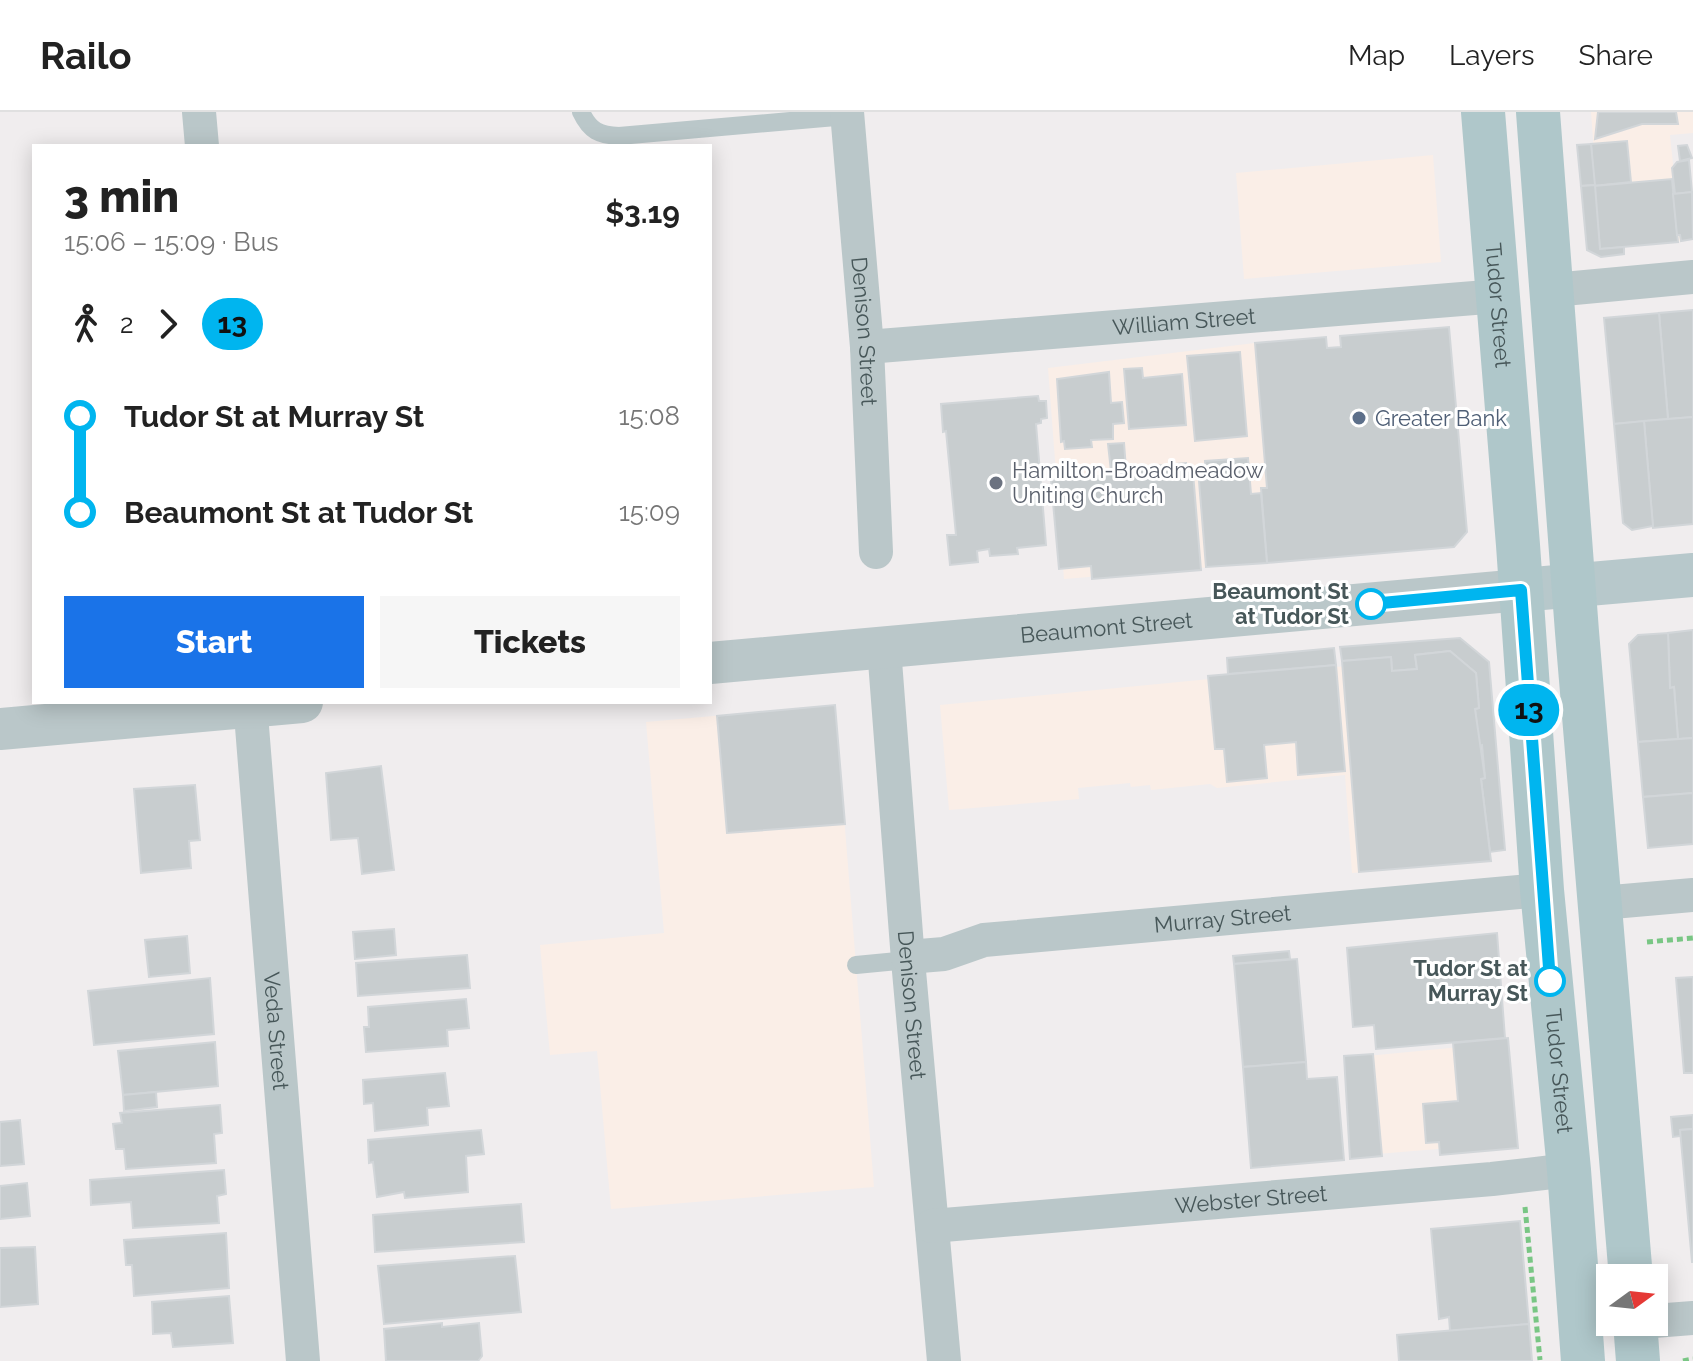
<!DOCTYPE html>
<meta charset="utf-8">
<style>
body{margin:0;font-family:Raleway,sans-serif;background:#f6f6f6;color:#222;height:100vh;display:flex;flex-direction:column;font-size:30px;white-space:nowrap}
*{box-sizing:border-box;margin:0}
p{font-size:26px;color:#767676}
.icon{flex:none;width:44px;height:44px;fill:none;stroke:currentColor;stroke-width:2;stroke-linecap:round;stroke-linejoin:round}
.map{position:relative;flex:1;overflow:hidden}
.panel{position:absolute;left:32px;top:32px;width:680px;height:560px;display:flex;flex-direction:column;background:#fff;border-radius:0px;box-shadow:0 4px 20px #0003}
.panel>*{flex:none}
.badge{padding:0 16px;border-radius:26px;font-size:28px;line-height:52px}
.needle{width:52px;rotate:75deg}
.fabs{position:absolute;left:1596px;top:1152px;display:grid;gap:16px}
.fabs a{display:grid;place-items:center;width:72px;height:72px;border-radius:0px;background:#fff;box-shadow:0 4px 20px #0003;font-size:40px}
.map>.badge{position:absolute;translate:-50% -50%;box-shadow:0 0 0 4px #fff}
.legs{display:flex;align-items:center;gap:12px;height:88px;padding:0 32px;font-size:26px}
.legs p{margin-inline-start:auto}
.overview{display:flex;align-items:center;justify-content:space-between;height:136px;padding:0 32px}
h1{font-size:44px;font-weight:800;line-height:60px}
.action{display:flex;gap:16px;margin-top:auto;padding:16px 32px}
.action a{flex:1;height:92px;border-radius:0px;background:#1a73e8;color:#fff;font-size:32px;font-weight:800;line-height:92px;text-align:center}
.action a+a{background:#f6f6f6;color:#222}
ul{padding:0 32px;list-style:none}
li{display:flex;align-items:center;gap:28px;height:96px;font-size:30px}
li i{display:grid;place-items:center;width:12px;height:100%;margin:0 10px;background:currentColor}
li i::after{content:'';width:20px;height:20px;margin:-10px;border:6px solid;border-radius:50%;background:#fff}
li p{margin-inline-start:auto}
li:first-child i{background:linear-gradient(#0000 50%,currentColor 0)}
li:last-child i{background:linear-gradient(currentColor 50%,#0000 0)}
header{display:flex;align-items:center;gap:48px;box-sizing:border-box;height:112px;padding:0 40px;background:#fff;border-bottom:2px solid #e0e0e0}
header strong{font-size:38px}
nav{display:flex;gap:44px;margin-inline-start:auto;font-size:28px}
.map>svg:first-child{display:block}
.commercial{fill:#faeee7}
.building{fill:#c8cdcf;stroke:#d2d6d9;stroke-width:2}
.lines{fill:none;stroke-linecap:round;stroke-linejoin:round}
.path{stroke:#79c684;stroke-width:5;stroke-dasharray:6 4;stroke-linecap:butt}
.service{stroke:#bac7c9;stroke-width:18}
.minor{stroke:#bac7c9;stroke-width:34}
.tertiary{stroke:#bac7c9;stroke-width:42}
.secondary{stroke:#b7c8cb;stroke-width:44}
.primary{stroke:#afc7ca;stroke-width:44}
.line-1-casing{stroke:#fff;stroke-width:18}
.line-1{stroke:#00b5ef;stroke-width:12}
.service-dot{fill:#5c6f8a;stroke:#fff;stroke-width:3}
.worship-dot{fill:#6b7280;stroke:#fff;stroke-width:3}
.stop-1-dot{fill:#fff;stroke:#00b5ef;stroke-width:4}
.labels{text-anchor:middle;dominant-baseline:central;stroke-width:6;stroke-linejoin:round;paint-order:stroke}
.street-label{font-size:22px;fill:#475759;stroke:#fff}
.service-label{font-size:22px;fill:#4e5e75;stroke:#fff;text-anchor:start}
.worship-label{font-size:22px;fill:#5b616d;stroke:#fff;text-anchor:start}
.stop-label{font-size:22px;font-weight:bold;fill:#475759;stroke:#fff;text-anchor:end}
</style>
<header>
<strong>Railo</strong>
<nav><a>Map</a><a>Layers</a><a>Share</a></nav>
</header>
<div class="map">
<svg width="1693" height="1249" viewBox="0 0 1693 1249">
<rect width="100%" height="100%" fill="#f0edee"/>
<g class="commercial">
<path d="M 1591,0 L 1693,0 L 1693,21 L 1670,23 L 1681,129 L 1601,136 Z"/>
<path d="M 1433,43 L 1441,150 L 1244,167 L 1236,61 Z"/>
<path d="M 1449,215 L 1467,420 L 1454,435 L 1064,467 L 1048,256 L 1255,231 L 1326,225 L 1327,236 L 1341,235 L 1340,224 Z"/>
<path d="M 1471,542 L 1487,750 L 1352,761 L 1345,663 L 1217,676 L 1210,672 L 1151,678 L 1150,673 L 1131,675 L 1130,671 L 1078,676 L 1079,687 L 949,698 L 940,593 Z"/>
<path d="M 835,593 L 874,1075 L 611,1097 L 597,939 L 550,943 L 540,833 L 664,821 L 646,610 Z"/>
<path d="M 1502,931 L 1510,1031 L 1377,1042 L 1367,944 Z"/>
</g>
<g class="building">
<path d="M 1598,0 L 1676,0 L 1678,12 L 1642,12 L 1595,27 Z"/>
<path d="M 1627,29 L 1631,70 L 1594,74 L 1591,32 Z"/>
<path d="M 1591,32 L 1595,73 L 1581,74 L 1577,33 Z"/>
<path d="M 1687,33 L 1692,46 L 1680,49 L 1678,34 Z"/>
<path d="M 1689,48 L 1692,80 L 1675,82 L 1672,56 L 1677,50 Z"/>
<path d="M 1672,67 L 1678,130 L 1600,137 L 1594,74 Z"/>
<path d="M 1595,73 L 1600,137 L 1624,135 L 1624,142 L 1601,145 L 1587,138 L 1581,74 Z"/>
<path d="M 1692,80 L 1693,127 L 1681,129 L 1680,123 L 1677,123 L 1673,82 Z"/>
<path d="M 1693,198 L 1693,305 L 1668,307 L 1659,201 Z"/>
<path d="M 1659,201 L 1668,307 L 1614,312 L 1604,206 Z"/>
<path d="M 1449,215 L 1467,420 L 1454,435 L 1267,451 L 1261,376 L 1267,376 L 1255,231 L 1326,225 L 1327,236 L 1341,235 L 1340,224 Z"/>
<path d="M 1240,240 L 1247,324 L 1195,329 L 1187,244 Z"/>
<path d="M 1142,256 L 1143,266 L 1182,262 L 1186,313 L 1129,317 L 1124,257 Z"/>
<path d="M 1109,260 L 1111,291 L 1122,290 L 1124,311 L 1113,312 L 1113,327 L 1091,328 L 1092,335 L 1065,337 L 1064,329 L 1061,330 L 1057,267 Z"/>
<path d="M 1038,284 L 1039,289 L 1046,289 L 1047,306 L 1041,307 L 1041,311 L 1036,312 L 1046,433 L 1017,436 L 1018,442 L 990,444 L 989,437 L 977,439 L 978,450 L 950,453 L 947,423 L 956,423 L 946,319 L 943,320 L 941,292 Z"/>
<path d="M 1693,305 L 1693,412 L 1653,416 L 1644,309 Z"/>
<path d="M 1644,309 L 1653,414 L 1632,418 L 1623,411 L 1614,312 Z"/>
<path d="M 1124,331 L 1126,357 L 1111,359 L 1108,332 Z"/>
<path d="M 1248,346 L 1251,382 L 1261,381 L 1267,451 L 1206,455 L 1199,369 L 1206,368 L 1205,349 Z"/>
<path d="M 1186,351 L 1186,361 L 1193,361 L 1201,458 L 1092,467 L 1091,454 L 1059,457 L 1051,368 L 1133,361 L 1132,356 Z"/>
<path d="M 1693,518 L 1693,626 L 1678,627 L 1674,575 L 1670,576 L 1668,521 Z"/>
<path d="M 1668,521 L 1670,576 L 1674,575 L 1678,627 L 1638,630 L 1629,532 L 1638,523 Z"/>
<path d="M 1460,526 L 1489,550 L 1505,738 L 1490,740 L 1481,667 L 1485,666 L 1482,633 L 1479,634 L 1475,597 L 1479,596 L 1476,561 L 1450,539 L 1415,543 L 1417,557 L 1392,559 L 1391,545 L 1342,549 L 1340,535 Z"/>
<path d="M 1334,536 L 1336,553 L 1228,562 L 1227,546 Z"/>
<path d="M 1450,539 L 1476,561 L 1479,596 L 1475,597 L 1485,666 L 1481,667 L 1491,749 L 1359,760 L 1342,549 L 1391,545 L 1392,559 L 1417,557 L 1415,543 Z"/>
<path d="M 1336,553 L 1345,659 L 1298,663 L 1296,630 L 1264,633 L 1267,666 L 1227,670 L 1224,637 L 1215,637 L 1208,564 Z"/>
<path d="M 835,593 L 845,712 L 727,721 L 717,604 Z"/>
<path d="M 1693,626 L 1693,681 L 1643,685 L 1638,630 Z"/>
<path d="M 381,654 L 394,758 L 362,762 L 358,726 L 331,728 L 326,661 Z"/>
<path d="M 195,673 L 200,728 L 189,729 L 191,756 L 141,761 L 134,677 Z"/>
<path d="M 1693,681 L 1693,732 L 1648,736 L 1643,685 Z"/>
<path d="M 394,817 L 396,843 L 355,847 L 353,820 Z"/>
<path d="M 1497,821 L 1505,926 L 1376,937 L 1374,913 L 1353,915 L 1347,836 Z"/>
<path d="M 187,824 L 190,861 L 149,865 L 145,828 Z"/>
<path d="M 1289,839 L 1290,847 L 1234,852 L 1233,844 Z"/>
<path d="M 467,843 L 470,876 L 358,884 L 356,851 Z"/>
<path d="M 1297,847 L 1306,950 L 1243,955 L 1234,852 Z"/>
<path d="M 1693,865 L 1693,961 L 1684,961 L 1676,866 Z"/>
<path d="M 210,866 L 214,922 L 94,933 L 88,879 Z"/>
<path d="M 466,887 L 469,916 L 447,918 L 448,934 L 366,940 L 364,915 L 369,915 L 368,895 Z"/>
<path d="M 1508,926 L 1518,1036 L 1440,1043 L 1439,1030 L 1426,1031 L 1423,992 L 1458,989 L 1453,931 Z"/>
<path d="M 215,930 L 218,974 L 123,983 L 118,939 Z"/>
<path d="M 1373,942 L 1382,1044 L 1350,1047 L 1344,944 Z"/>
<path d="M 1306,950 L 1307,967 L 1337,965 L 1344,1048 L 1251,1056 L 1243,955 Z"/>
<path d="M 445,961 L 449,994 L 427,996 L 428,1013 L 375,1019 L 373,991 L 364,992 L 363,968 Z"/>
<path d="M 156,980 L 157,995 L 124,999 L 123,983 Z"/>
<path d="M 220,993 L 222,1021 L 214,1022 L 216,1051 L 126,1057 L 124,1037 L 116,1037 L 113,1012 L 122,1011 L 120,1001 Z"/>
<path d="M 1693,1003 L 1693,1017 L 1680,1018 L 1681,1024 L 1673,1025 L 1671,1005 Z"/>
<path d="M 20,1008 L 24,1052 L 0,1054 L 0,1010 Z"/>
<path d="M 1693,1017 L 1693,1150 L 1692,1150 L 1680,1018 Z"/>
<path d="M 481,1018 L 484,1042 L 466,1044 L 468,1080 L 405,1086 L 404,1080 L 377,1085 L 373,1050 L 369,1051 L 368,1028 Z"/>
<path d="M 224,1058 L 226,1082 L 217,1084 L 219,1111 L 133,1116 L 131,1090 L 91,1093 L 90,1068 Z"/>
<path d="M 27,1071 L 30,1104 L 0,1107 L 0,1074 Z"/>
<path d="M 521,1092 L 524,1130 L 375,1140 L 373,1103 Z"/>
<path d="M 1520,1109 L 1529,1212 L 1450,1219 L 1449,1205 L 1439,1207 L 1431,1117 Z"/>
<path d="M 226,1121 L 229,1176 L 134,1184 L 132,1153 L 126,1153 L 124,1128 Z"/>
<path d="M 35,1135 L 38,1192 L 0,1195 L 0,1136 Z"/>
<path d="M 515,1144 L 521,1200 L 384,1212 L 378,1154 Z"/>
<path d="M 229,1184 L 233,1231 L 173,1235 L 171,1221 L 153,1222 L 152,1190 Z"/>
<path d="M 442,1211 L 442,1215 L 479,1211 L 482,1244 L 478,1249 L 386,1249 L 384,1217 Z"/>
<path d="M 1529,1212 L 1532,1249 L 1399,1249 L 1397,1223 Z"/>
</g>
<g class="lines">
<g class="path">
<path d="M 1647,830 L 1693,826"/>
<path d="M 1525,1095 L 1540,1248"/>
<path d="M 1683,1249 L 1693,1247"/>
</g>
<g class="service">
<path d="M 581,0 C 590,19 599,23 619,24 L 847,4"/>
<path d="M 856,853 L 908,848"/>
</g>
<g class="minor">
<path d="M 199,0 L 202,34"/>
<path id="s1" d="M 847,0 L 867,235 L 876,440"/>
<path d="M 1553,178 L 1693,165"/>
<path id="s2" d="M 867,235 L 1499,184"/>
<path id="s3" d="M 884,536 L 908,848 L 944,1249"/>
<path id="s4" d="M 250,590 L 303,1249"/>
<path d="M 1601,791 L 1693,783"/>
<path id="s5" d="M 908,845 L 944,842 L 984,828 L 1542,778"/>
<path id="s6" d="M 932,1114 L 1492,1067 L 1569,1058"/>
<path d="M 1654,1209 L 1693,1206"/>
</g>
<g class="tertiary">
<path id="s7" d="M 710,551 L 1521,478"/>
<path d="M 0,617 L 302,590"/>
</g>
<path class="secondary" d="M 1521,478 L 1693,463"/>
<g class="primary">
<path id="s8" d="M 1483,0 L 1518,433 L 1542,778 L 1569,1058 L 1583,1249"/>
<path d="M 1538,0 L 1577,520 L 1631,1166"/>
<path d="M 1635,1210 L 1638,1249"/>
</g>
</g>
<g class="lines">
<g class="line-1-casing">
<path id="line-1" d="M 1371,492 L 1521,478 L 1550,869"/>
</g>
<use href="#line-1" class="line-1"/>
</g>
<circle class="service-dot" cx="1359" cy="306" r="8"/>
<circle class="worship-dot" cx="996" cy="371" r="8"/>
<g class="stop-1-dot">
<circle cx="1371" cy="492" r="14"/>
<circle cx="1550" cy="869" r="14"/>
</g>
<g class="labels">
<g class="street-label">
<text stroke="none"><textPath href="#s8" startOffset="194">Tudor Street</textPath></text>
<text stroke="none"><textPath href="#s2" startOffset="318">William Street</textPath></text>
<text stroke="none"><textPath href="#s1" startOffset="220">Denison Street</textPath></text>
<text stroke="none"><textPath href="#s7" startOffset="398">Beaumont Street</textPath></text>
<text stroke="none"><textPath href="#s5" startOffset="318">Murray Street</textPath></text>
<text stroke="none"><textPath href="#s3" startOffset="358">Denison Street</textPath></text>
<text stroke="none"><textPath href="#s4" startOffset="330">Veda Street</textPath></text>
<text stroke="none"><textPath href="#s8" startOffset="962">Tudor Street</textPath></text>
<text stroke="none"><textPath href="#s6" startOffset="320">Webster Street</textPath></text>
</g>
<g class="service-label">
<text x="1375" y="306">Greater Bank</text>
</g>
<g class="worship-label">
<text x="1012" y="358">Hamilton-Broadmeadow<tspan x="1012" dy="25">Uniting Church</tspan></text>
</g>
<g class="stop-label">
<text x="1349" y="479">Beaumont St<tspan x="1349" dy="25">at Tudor St</tspan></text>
<text x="1528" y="856">Tudor St at<tspan x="1528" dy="25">Murray St</tspan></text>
</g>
</g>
</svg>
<div class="fabs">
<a><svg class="needle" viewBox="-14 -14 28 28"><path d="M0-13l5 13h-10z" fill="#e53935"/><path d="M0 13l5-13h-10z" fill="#767676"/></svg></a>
</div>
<b class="badge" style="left:1529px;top:598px;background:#00b5ef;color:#111">13</b>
<section class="panel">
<div class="overview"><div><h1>3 min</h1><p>15:06 – 15:09 · Bus</p></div><b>$3.19</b></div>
<div class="legs"><svg class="icon" aria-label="walk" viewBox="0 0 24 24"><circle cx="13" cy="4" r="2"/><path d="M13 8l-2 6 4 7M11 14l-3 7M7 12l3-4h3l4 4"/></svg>2<svg class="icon" aria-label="forward" viewBox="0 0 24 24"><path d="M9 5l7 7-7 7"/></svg><b class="badge" style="background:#00b5ef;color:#111">13</b></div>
<ul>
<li><i style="color:#00b5ef"></i><b>Tudor St at Murray St</b><p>15:08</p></li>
<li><i style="color:#00b5ef"></i><b>Beaumont St at Tudor St</b><p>15:09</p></li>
</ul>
<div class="action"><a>Start</a><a>Tickets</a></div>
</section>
</div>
